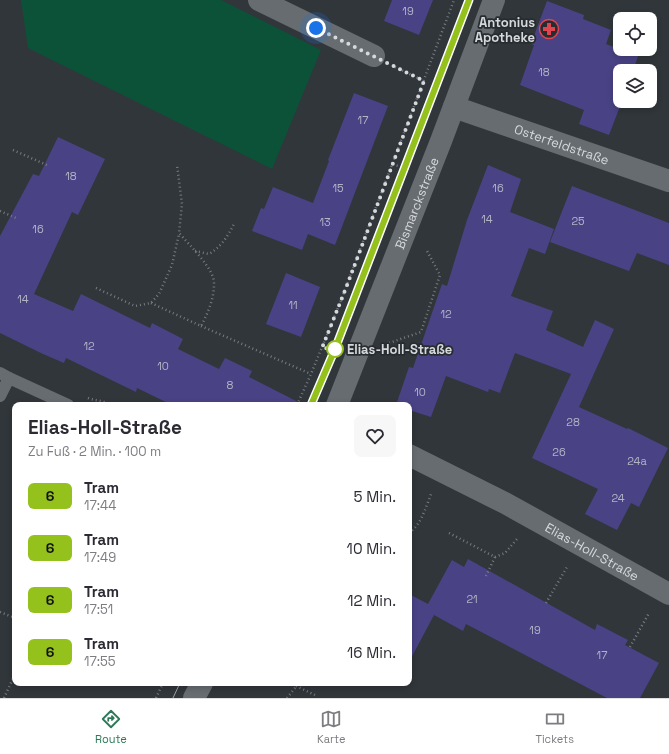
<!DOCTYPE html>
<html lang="de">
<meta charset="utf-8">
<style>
body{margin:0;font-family:"Space Grotesk",sans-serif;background:#f7f7f7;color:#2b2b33;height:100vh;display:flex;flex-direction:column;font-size:15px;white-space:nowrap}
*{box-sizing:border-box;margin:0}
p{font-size:13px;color:#7c7c81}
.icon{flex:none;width:22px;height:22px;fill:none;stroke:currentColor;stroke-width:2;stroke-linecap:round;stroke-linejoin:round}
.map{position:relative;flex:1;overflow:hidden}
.drawer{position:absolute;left:12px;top:402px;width:400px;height:284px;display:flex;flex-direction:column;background:#fff;border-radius:8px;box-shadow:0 2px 6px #0003}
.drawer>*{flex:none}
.badge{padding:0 8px;border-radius:6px;font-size:14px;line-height:26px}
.tools{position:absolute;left:613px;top:12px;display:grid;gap:8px}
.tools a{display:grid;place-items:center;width:44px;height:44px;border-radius:8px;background:#fff;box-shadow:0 2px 6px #0003;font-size:20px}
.you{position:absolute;width:20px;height:20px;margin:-10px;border:3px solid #fff;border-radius:50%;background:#1a73e8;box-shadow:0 0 0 6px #1a73e833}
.map>.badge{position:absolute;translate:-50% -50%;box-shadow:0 0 0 2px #fff}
.round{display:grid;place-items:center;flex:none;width:42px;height:42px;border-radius:8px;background:#f7f7f7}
.headline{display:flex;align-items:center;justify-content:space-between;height:68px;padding:0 16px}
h1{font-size:19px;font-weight:700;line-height:30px}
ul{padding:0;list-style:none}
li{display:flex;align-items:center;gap:12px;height:52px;padding:0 16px}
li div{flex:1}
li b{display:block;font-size:15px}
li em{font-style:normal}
li .badge{min-width:44px;font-weight:700;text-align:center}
.tab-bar{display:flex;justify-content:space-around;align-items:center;height:56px;border-top:1px solid #e1e1e2;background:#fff;font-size:11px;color:#7c7c81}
.tab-bar a{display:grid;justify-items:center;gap:2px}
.tab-bar .selected{color:#2c7957}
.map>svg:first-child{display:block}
.green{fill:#0c5239}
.building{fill:#494285}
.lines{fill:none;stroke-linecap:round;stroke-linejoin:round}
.path{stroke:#787c80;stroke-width:2.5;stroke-dasharray:1 3;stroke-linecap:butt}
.service{stroke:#666c70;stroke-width:12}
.minor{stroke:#666c70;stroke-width:22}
.tertiary{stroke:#666c70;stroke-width:22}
.tram{stroke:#9da1a5;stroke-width:1}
.line-casing{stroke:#fff;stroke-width:9}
.line{stroke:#94c11c;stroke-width:6}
.walk{stroke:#d6d9dc;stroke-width:4;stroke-dasharray:0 7.2}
.stop-dot{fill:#fff;stroke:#94c11c;stroke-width:2}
.labels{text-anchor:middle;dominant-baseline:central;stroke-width:3.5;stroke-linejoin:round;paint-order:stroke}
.number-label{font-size:11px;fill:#b3b3c6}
.poi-label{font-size:13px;font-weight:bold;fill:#d6d9dc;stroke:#272c30;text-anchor:end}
.street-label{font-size:13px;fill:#d6d9dc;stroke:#272c30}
.stop-label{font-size:13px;font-weight:bold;fill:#d6d9dc;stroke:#272c30;text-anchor:start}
</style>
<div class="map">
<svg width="669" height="698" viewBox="0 0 669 698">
<rect width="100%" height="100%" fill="#31363b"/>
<path class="green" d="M 21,0 L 221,0 L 321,50 L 272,169 L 28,48 Z"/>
<g class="building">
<path d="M 392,0 L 433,0 L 419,35 L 384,21 Z"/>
<path d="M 547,1 L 584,15 L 583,19 L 611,30 L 606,44 L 638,56 L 633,71 L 620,71 L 620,101 L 622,101 L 609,135 L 579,124 L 584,110 L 520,85 L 534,45 L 531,44 Z"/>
<path d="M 354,93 L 388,106 L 335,245 L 308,234 L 302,250 L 252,231 L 261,208 L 264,209 L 273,187 L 313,203 L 329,161 L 328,160 Z"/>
<path d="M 58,137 L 105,159 L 78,215 L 72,212 L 34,294 L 73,311 L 81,294 L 150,328 L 152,323 L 183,339 L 178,349 L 219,369 L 225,358 L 252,371 L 249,377 L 304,405 L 172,405 L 137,388 L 136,392 L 66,358 L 64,363 L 43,354 L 0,333 L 0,236 L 33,174 L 39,176 Z"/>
<path d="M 488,165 L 521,179 L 510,212 L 554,229 L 545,254 L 529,248 L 511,296 L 553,311 L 546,330 L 583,347 L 595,320 L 614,329 L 579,407 L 627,429 L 628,428 L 668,448 L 639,507 L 631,503 L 617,530 L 585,514 L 598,489 L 532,458 L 571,374 L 515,353 L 500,393 L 489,389 L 488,392 L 446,376 L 431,417 L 409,410 L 409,405 L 396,405 L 409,367 L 413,368 L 442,284 L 447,286 L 467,220 Z"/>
<path d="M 572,186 L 669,223 L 669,265 L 637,253 L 629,271 L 550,242 Z"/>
<path d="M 286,273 L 320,287 L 301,337 L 266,324 Z"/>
<path d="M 468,559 L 595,630 L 597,624 L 628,640 L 625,645 L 659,663 L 640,698 L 607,698 L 466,624 L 463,631 L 434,615 L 409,662 L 409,594 L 428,604 L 452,560 L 464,567 Z"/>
</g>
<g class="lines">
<g class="path">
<path d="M 395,67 L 424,81"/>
<path d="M 13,150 L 49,166"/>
<path d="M 393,164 L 403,168"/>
<path d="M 0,211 L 16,218"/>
<path d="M 195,251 L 209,254 C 221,247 228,236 234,224"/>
<path d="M 96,288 L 135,306 L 151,303 L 159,294 L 172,265 L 179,234"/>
<path d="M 151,303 L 201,326 C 208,313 214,299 214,284 C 215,269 189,245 179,233 L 182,204 L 177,165"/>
<path d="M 201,326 L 311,374"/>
<path d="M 389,343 L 421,332 L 440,275 L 426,249"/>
<path d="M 88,398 C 95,401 104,400 111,405"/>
<path d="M 297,405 L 311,374 L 338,308 L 454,0"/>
<path d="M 409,533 C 421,525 426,507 431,494"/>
<path d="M 449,533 L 495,557 L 485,578"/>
<path d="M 495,557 L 505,553 L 517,539"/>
<path d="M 546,603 L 567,567"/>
<path d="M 0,612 L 15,618"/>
<path d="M 630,647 L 649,613"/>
<path d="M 296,686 L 315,695"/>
<path d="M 4,698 L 15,674"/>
<path d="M 156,698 L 163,683"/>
<path d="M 287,698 L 299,683"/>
</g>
<g class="service">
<path d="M 0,373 L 9,378 L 0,396"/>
<path d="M 9,378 L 68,405"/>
</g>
<g class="minor">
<path d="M 259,0 L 374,56"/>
<path id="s1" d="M 454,107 L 669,181"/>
<path id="s2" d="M 409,455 L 505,503 L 669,594"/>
</g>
<g class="tertiary">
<path id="s3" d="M 337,405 L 441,141 L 494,0"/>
<path d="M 194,698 L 202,683"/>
</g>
<g class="tram">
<path d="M 311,405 L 335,349 L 469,0"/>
<path d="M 173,698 L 180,683"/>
</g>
</g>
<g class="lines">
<g class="line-casing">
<path id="line" d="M 311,405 L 335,349 L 469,0"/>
</g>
<use href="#line" class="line"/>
<path class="walk" d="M 316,28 L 424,81 L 346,288 L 322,348 L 335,349"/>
</g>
<defs>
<g id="pharmacy-ring" transform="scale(1)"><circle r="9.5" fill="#272c30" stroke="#e0444e" stroke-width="1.5"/><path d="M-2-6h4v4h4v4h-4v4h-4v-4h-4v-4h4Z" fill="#e0444e"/></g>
</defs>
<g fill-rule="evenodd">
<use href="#pharmacy-ring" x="549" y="29"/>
</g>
<circle class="stop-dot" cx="335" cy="349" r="8"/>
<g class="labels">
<g class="number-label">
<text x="408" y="11">19</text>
<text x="544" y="72">18</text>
<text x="363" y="120">17</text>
<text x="71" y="176">18</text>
<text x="338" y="188">15</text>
<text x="498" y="188">16</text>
<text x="487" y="219">14</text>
<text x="578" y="221">25</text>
<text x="325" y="222">13</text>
<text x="38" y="229">16</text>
<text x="23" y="299">14</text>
<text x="293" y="305">11</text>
<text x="446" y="314">12</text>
<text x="89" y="346">12</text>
<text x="163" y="366">10</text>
<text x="230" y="385">8</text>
<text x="420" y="392">10</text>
<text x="573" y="422">28</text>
<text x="559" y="452">26</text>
<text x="637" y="461">24a</text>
<text x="618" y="498">24</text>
<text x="472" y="599">21</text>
<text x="535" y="630">19</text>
<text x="602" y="655">17</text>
</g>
<g class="poi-label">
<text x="535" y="22">Antonius<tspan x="535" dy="15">Apotheke</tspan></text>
</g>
<g class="street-label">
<text stroke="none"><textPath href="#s1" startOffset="114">Osterfeldstraße</textPath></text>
<text stroke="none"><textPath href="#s3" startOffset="217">Bismarckstraße</textPath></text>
<text stroke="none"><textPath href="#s2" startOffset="207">Elias-Holl-Straße</textPath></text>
</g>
<g class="stop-label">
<text x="347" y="349">Elias-Holl-Straße</text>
</g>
</g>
</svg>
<div class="tools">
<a><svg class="icon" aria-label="locate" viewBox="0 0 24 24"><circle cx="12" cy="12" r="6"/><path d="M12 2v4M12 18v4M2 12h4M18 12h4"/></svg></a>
<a><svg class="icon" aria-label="layers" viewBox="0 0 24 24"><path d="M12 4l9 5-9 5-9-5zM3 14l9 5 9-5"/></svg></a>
</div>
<div class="you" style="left:316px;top:28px"></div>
<section class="drawer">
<div class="headline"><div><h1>Elias-Holl-Straße</h1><p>Zu Fuß · 2 Min. · 100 m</p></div><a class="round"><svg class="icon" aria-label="heart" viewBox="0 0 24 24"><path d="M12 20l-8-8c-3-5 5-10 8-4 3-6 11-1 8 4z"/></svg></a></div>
<ul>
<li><span class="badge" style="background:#94c11c;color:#111">6</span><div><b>Tram</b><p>17:44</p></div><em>5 Min.</em></li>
<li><span class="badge" style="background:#94c11c;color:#111">6</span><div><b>Tram</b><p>17:49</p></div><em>10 Min.</em></li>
<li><span class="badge" style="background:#94c11c;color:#111">6</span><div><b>Tram</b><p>17:51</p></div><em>12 Min.</em></li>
<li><span class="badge" style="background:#94c11c;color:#111">6</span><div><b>Tram</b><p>17:55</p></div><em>16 Min.</em></li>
</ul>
</section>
</div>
<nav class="tab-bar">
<a class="selected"><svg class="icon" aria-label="directions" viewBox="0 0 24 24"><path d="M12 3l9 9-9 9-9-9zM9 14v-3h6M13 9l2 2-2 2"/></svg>Route</a>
<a><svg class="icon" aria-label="map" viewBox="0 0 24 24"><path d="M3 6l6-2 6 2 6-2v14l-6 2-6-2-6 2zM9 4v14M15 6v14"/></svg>Karte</a>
<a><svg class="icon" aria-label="tickets" viewBox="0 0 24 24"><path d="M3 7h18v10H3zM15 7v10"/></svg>Tickets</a>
</nav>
